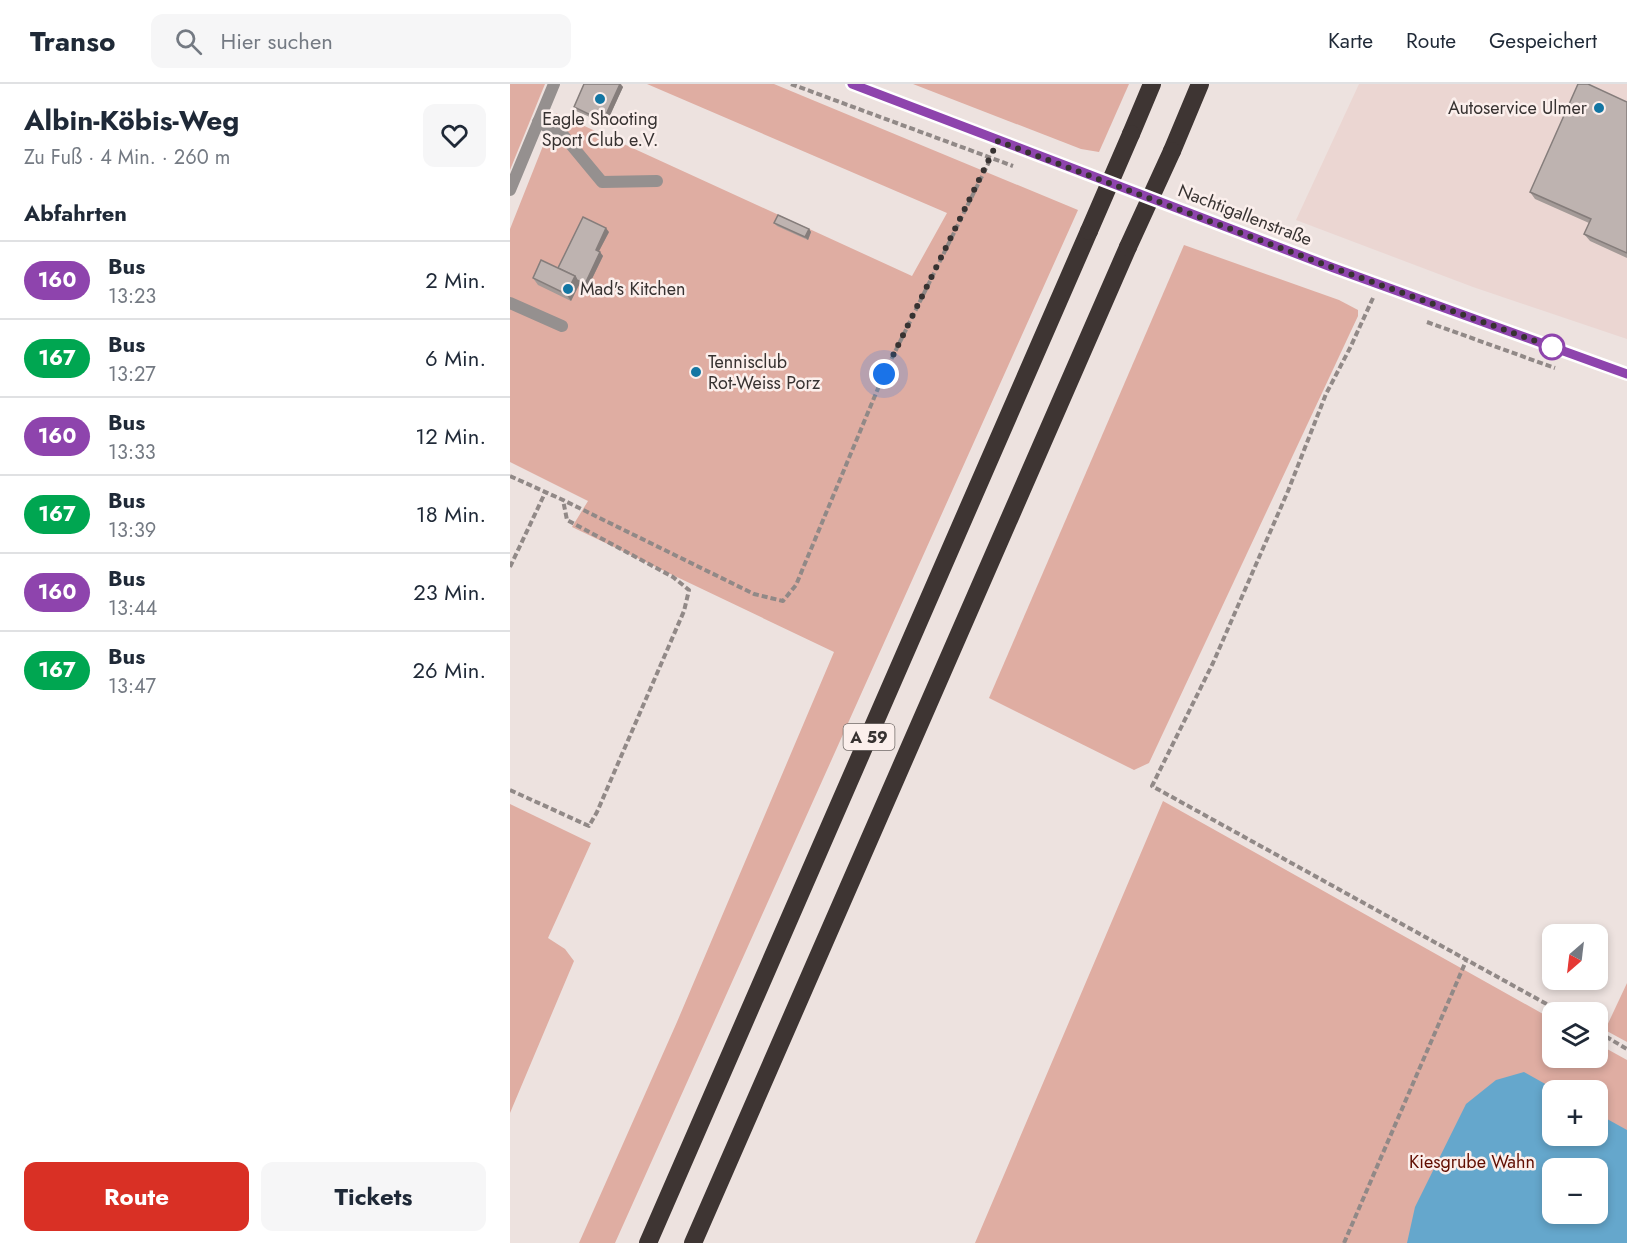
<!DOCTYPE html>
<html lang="de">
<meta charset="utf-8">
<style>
body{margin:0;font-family:Jost,sans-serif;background:#f6f6f7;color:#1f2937;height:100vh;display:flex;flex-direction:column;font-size:22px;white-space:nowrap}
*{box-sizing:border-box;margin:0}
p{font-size:20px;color:#747a83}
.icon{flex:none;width:33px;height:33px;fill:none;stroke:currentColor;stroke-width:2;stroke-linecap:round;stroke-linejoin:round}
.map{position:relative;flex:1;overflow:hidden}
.details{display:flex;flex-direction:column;background:#fff;width:510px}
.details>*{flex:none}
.badge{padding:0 12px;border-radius:20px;font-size:21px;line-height:39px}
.needle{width:39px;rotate:208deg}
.tools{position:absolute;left:1032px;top:840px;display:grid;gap:12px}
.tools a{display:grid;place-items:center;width:66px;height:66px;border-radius:12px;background:#fff;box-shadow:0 3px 9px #0003;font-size:30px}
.you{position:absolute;width:30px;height:30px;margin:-15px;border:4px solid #fff;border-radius:50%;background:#1a73e8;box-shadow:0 0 0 9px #1a73e833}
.map>.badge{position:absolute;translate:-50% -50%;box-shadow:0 0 0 3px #fff}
h2{padding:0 24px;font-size:22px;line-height:54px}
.round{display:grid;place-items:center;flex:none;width:63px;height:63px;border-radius:12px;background:#f6f6f7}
.summary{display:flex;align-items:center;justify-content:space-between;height:102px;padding:0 24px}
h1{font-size:28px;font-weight:700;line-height:45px}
.cta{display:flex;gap:12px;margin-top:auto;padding:12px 24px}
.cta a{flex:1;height:69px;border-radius:12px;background:#d93025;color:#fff;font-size:24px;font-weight:700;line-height:69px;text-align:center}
.cta a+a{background:#f6f6f7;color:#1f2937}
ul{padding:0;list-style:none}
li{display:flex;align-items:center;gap:18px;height:78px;padding:0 24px;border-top:2px solid #e0e1e3}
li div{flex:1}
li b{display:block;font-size:22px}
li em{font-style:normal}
li .badge{min-width:66px;font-weight:700;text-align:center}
header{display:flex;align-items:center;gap:36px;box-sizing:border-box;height:84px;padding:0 30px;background:#fff;border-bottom:2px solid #e0e1e3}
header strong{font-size:28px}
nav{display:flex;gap:33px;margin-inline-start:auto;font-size:21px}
.search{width:420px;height:54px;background:#f6f6f7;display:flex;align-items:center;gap:15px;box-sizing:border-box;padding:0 21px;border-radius:12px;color:#747a83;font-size:22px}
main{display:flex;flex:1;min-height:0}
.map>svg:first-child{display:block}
.built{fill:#ebd6d2}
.green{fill:#dfada2;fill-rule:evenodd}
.water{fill:#65a7cc;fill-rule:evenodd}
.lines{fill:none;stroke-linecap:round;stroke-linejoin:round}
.path{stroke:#918987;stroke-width:4;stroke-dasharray:6 3;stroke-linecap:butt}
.service{stroke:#95908f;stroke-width:12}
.minor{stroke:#95908f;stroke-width:12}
.motorway{stroke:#3e3533;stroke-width:18}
.motorway-bridge{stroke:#3e3533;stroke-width:18}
.wall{fill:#a39a97}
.shaded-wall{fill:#857d7b}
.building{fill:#beb3b0;stroke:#857d7b;stroke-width:1.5}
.line-casing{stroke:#fff;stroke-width:14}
.line{stroke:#8e44ad;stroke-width:9}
.walk{stroke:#373231;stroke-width:6;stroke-dasharray:0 10.8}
.poi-dot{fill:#1376a3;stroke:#fbefec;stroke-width:2}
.stop-dot{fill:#fff;stroke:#8e44ad;stroke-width:3}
.labels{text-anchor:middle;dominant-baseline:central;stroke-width:5;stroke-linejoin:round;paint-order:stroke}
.shield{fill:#fbefec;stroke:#726b69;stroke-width:1.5}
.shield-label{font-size:16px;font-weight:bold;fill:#373231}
.poi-label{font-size:18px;fill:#373231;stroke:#fbefec;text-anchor:start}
.street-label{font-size:18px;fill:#373231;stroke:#fbefec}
.park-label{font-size:18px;fill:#600d01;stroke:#fbefec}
</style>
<header>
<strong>Transo</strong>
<div class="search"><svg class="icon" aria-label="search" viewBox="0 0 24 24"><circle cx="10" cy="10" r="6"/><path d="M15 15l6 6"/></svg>Hier suchen</div>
<nav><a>Karte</a><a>Route</a><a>Gespeichert</a></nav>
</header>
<main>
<section class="details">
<div class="summary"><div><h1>Albin-Köbis-Weg</h1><p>Zu Fuß · 4 Min. · 260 m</p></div><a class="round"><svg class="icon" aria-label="heart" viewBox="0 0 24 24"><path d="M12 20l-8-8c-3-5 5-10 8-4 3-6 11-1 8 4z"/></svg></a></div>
<h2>Abfahrten</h2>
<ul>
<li><span class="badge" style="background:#8e44ad;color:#fff">160</span><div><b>Bus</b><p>13:23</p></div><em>2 Min.</em></li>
<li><span class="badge" style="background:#00a651;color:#fff">167</span><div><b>Bus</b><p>13:27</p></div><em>6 Min.</em></li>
<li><span class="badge" style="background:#8e44ad;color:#fff">160</span><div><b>Bus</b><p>13:33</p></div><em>12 Min.</em></li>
<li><span class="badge" style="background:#00a651;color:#fff">167</span><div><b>Bus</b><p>13:39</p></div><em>18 Min.</em></li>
<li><span class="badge" style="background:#8e44ad;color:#fff">160</span><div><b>Bus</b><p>13:44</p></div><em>23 Min.</em></li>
<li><span class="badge" style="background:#00a651;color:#fff">167</span><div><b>Bus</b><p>13:47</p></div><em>26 Min.</em></li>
</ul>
<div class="cta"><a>Route</a><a>Tickets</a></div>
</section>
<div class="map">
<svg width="1117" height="1159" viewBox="0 0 1117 1159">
<rect width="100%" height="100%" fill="#ede2df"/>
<path class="built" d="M 849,0 L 1117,0 L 1117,255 L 963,203 L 786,136 Z"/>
<g class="green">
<path d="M 0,0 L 35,0 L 0,86 Z"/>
<path d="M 137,0 L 264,0 L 568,126 L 105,1159 L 69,1159 L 167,938 L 324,568 L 62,443 L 78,417 L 0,378 L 0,145 L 46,29 L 402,192 L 437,129 Z"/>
<path d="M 403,0 L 619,0 L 589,68 L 571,65 Z"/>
<path d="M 674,161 L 829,216 L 848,226 L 848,232 L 639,679 L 624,686 L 479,614 Z"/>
<path d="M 653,717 L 1042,935 L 1042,974 L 1088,974 L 1088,960 L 1117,976 L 1117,1159 L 465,1159 ZM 1042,1006 L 1088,1006 L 1088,1052 L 1042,1052 ZM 1042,1084 L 1088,1084 L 1088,1130 L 1042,1130 Z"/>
<path d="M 0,720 L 81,759 L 38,854 L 55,865 L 64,877 L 0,1029 Z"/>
<path d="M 1117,899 L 1117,958 L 1095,946 Z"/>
</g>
<path class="water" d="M 1014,988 L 1046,1006 L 1042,1006 L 1042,1052 L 1088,1052 L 1088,1030 L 1117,1046 L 1117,1159 L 897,1159 L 905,1123 L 956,1020 L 986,996 ZM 1042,1084 L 1088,1084 L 1088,1130 L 1042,1130 Z"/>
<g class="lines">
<g class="path">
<path d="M 281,0 L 503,82"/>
<path d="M 863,214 L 840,264 L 816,310 L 778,407 L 703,579 L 642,702 L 1051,928"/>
<path d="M 917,238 L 1045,284"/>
<path d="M 0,392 L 53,416 L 244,510 L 273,517 L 286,501 L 374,290 L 481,74"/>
<path d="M 0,483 L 35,409"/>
<path d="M 0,706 L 79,742 L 87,728 L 174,527 L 179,506 L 163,493 L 57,436 L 53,416"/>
<path d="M 1088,948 L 1117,965"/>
<path d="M 834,1159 L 956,877"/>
</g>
<g class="service">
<path d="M 28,38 L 53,51 L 92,98 L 147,97"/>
<path d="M 0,219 L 52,242"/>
</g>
<g class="minor">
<path d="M 342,0 L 821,183 L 1117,290"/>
<path d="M 0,106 L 44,0"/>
</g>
<g class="motorway">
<path d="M 621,50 L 642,0"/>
<path d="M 662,67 L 690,0"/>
<path d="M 138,1159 L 579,147"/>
<path d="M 183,1159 L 618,163"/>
</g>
<g class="motorway-bridge">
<path d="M 579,147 L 621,50"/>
<path d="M 618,163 L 662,67"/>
</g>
</g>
<g class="wall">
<path d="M 74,0 L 111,0 L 113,3 L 96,40 L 66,27 L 64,23 Z"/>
<path d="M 1117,18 L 1117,174 L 1080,157 L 1074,150 L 1079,139 L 1025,115 L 1020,108 Z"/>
<path d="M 264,139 L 299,145 L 301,148 L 298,156 L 267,142 Z"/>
<path d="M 99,148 L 89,167 L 93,172 L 78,203 L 70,199 L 61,217 L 28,201 L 23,194 L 48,184 Z"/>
</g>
<g class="shaded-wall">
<path d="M 110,0 L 113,3 L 96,40 L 93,37 Z"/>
<path d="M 96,144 L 99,148 L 88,169 L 86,166 Z"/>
<path d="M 299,145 L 301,148 L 298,156 L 295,153 Z"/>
<path d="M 90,168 L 93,172 L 78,203 L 75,200 Z"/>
<path d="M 65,192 L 70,199 L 61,217 L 56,210 Z"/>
</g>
<g class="building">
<path d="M 74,0 L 110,0 L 93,37 L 64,23 Z"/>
<path d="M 1068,0 L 1078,0 L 1117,18 L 1117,169 L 1074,150 L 1081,135 L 1020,108 Z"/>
<path d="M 268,131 L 299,145 L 295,153 L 264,139 Z"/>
<path d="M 73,133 L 96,144 L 86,166 L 90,168 L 75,200 L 67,196 L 65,192 L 48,184 Z"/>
<path d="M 31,176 L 65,192 L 56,210 L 23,194 Z"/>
</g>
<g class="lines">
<g class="line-casing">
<path id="line" d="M 342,0 L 821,183 L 1117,290"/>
</g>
<use href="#line" class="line"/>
<path class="walk" d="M 374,290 L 488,57 L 821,183 L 1042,263"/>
</g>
<g class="poi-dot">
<circle cx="90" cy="15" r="6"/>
<circle cx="1089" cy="24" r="6"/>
<circle cx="58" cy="205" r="6"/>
<circle cx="186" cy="288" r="6"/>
</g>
<circle class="stop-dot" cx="1042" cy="263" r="12"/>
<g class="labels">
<rect class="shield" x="333.5" y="640" width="51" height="26" rx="4.5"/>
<g class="shield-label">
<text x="359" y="653">A 59</text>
</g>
<g class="poi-label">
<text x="1077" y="24" text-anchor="end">Autoservice Ulmer</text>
<text x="90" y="35" text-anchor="middle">Eagle Shooting<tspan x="90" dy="21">Sport Club e.V.</tspan></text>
<text x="70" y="205">Mad's Kitchen</text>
<text x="198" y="278">Tennisclub<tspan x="198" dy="21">Rot-Weiss Porz</tspan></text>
</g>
<g class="street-label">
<text transform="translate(735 131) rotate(21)">Nachtigallenstraße</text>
</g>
<g class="park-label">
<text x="962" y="1078">Kiesgrube Wahn</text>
</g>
</g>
</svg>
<div class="tools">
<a><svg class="needle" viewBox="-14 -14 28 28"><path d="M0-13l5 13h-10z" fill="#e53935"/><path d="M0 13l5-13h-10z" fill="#747a83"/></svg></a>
<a><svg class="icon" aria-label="layers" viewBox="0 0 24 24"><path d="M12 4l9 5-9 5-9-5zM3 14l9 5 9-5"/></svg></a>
<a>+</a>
<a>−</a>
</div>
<div class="you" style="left:374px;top:290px"></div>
</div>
</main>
